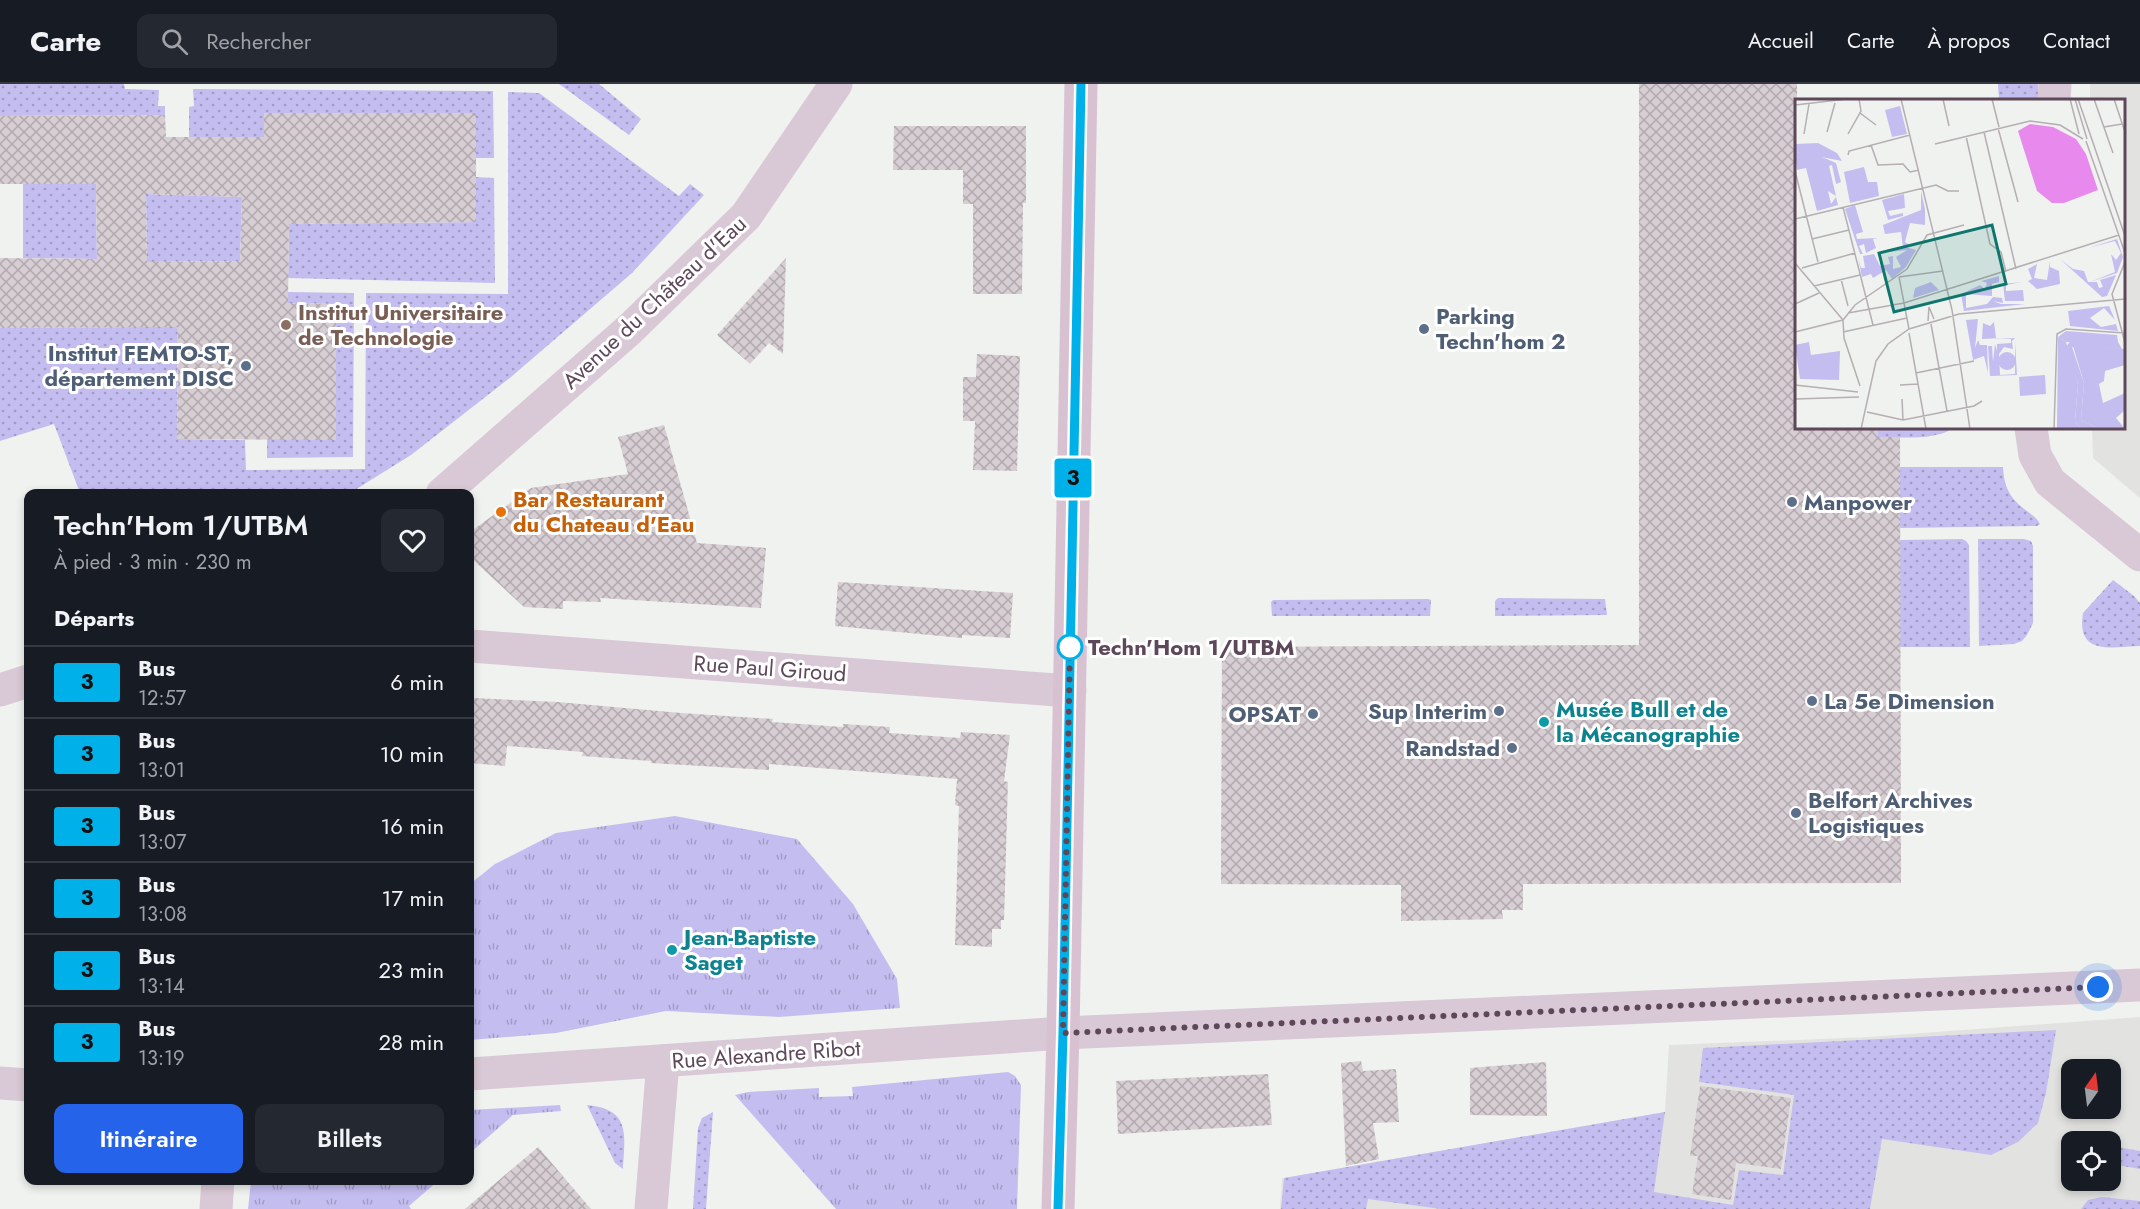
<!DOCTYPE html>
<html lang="fr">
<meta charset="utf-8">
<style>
body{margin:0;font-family:Jost,sans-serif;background:#242831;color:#f1f3f6;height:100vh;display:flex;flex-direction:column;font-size:22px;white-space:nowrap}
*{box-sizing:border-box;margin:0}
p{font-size:20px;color:#9ea1a6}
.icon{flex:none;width:33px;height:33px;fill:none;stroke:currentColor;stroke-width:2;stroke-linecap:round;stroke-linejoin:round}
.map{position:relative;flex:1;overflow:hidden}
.details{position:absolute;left:24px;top:405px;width:450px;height:696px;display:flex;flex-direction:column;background:#171b24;border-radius:12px;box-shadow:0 3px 9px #0003}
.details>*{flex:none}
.badge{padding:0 12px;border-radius:4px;font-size:21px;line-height:39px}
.needle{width:39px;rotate:14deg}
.controls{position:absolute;left:2061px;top:975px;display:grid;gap:12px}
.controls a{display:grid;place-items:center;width:60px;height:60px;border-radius:12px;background:#171b24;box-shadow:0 3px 9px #0003;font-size:30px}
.you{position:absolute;width:30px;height:30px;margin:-15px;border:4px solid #fff;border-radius:50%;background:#1a73e8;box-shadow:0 0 0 9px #1a73e833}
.map>.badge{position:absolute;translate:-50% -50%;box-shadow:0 0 0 3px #fff}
h2{padding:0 30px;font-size:22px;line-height:54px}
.round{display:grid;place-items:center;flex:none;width:63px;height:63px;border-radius:12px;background:#242831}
.headline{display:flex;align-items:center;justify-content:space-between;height:102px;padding:0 30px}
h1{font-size:28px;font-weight:600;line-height:45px}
.primary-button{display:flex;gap:12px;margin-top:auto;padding:12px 30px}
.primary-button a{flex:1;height:69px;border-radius:12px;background:#2563eb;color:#fff;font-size:24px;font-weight:600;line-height:69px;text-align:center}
.primary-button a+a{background:#242831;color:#f1f3f6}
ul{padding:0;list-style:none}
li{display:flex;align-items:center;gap:18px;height:72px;padding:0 30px;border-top:2px solid #363941}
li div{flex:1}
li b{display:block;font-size:22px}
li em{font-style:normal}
li .badge{min-width:66px;font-weight:700;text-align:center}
header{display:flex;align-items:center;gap:36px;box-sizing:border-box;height:84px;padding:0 30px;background:#171b24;border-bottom:2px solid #363941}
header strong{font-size:28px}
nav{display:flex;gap:33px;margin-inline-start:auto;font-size:21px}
.search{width:420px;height:54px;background:#242831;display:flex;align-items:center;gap:15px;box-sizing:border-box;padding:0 21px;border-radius:12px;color:#9ea1a6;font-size:22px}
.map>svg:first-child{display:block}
.education{fill:#e2e3e0;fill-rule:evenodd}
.grass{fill:url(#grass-dots)}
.park{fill:url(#park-tufts)}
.building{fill:url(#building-cross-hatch);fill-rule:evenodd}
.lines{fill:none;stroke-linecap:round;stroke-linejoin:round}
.street{stroke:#d9c9d6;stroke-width:33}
.secondary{stroke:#d8c2d2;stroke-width:33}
.line-casing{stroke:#fff;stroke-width:14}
.line{stroke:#00b1e9;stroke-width:9}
.walk{stroke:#5d4758;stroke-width:6;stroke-dasharray:0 10.8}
.education-dot{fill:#8d6e63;stroke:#fff;stroke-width:2}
.service-dot{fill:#5c6f8a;stroke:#fff;stroke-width:2}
.food-dot{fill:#e8710a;stroke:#fff;stroke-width:2}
.stop-dot{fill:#fff;stroke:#00b1e9;stroke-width:3}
.culture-dot{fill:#0f9aa8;stroke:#fff;stroke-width:2}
.labels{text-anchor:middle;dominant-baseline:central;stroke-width:6;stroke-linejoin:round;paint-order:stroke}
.street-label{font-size:22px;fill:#5d4758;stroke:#fff}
.education-label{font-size:22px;font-weight:bold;fill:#785e54;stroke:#fff;text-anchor:start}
.service-label{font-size:22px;font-weight:bold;fill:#4e5e75;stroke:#fff;text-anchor:start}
.food-label{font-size:22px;font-weight:bold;fill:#c56008;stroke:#fff;text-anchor:start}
.stop-label{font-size:22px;font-weight:bold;fill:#5d4758;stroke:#fff;text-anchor:start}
.culture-label{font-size:22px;font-weight:bold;fill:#0d838f;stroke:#fff;text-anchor:start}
.inset-road{fill:none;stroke:#b5aeb3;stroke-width:1.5}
.view{fill:#0f766e;fill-opacity:0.15;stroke:#0f766e;stroke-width:3}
.inset-edge{fill:none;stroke:#5d4758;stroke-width:3}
</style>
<header>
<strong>Carte</strong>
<div class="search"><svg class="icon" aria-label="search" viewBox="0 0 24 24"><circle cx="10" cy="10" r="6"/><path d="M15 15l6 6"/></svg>Rechercher</div>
<nav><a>Accueil</a><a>Carte</a><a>À propos</a><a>Contact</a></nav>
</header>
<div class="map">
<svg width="2140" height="1125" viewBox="0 0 2140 1125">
<defs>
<pattern id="grass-dots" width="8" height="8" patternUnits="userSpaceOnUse" patternTransform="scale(1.5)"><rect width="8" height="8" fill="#c4bdf0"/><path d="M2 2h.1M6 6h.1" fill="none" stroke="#a29bc5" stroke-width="1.8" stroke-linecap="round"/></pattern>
<pattern id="park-tufts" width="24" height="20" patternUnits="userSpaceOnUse" patternTransform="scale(1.5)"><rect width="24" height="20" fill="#c4bdf0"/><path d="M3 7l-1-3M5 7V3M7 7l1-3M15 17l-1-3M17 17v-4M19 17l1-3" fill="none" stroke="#a29bc5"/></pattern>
<pattern id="building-cross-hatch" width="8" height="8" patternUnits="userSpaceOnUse" patternTransform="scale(1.5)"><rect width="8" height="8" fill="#d7ced4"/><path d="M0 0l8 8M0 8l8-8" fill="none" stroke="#b2a9af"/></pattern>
</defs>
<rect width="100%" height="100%" fill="#f0f2ef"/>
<g class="education">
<path d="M 2090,0 L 2140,0 L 2140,414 L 2093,374 L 2092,344 L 2124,344 L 2124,16 L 2090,16 Z"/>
<path d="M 2140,933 L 2140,1125 L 1280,1125 L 1282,1094 L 1284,1094 L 1665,1028 L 1669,961 L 1869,953 ZM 2072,986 L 2110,986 L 2110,1024 L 2072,1024 ZM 2072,1058 L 2110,1058 L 2110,1096 L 2072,1096 Z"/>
</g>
<g class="grass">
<path d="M 0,0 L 124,0 L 125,5 L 159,6 L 158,22 L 165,22 L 165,31 L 0,32 Z"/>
<path d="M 559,0 L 599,0 L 641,35 L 629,51 Z"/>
<path d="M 1998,0 L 2038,0 L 2038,15 L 1999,16 Z"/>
<path d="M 193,5 L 493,7 L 494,74 L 475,74 L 476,29 L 264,29 L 264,53 L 189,53 L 189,23 L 194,22 Z"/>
<path d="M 508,8 L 539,9 L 679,112 L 690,100 L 704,111 L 632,189 L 511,293 L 411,371 L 350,409 L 80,409 L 54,340 L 0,357 L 0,244 L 145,243 L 178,221 L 177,355 L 245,356 L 246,386 L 365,385 L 366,209 L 508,210 Z"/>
<path d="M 475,93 L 494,94 L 495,199 L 288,194 L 289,140 L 476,138 Z"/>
<path d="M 23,100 L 96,100 L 97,175 L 23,174 Z"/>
<path d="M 146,110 L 242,113 L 240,177 L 147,178 Z"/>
<path d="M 288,208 L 354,209 L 353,373 L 267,374 L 267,355 L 336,355 L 336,220 L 288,219 Z"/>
<path d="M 1878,344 L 1954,344 C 1933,357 1902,353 1878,353 Z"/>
<path d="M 1900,383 L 2003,383 C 2004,403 2010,415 2027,427 C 2032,431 2037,434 2040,440 L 2037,442 L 1900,444 Z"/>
<path d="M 1962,455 L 1966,457 L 1969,461 L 1970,563 L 1900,563 L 1900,456 Z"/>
<path d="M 1978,455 L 2024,455 L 2031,457 L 2033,462 L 2033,539 L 2027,551 L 2022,557 L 2014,560 L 1979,562 Z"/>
<path d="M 2113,496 L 2134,512 L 2140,519 L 2140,562 C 2111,563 2076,572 2083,529 Z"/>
<path d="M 1498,514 L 1605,515 L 1607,531 L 1495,532 L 1495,517 Z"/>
<path d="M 1428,515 L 1431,516 L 1430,532 L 1272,532 L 1271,518 L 1273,516 Z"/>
<path d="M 2056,946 L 2046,1009 L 2038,1039 L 2018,1058 L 1991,1071 L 1882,1055 L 1870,1125 L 1441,1125 L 1368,1115 L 1366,1125 L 1281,1125 L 1284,1094 L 1665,1028 L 1654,1108 L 1733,1121 L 1739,1086 L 1783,1091 L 1794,1011 L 1699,998 L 1703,964 Z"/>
<path d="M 587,1021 C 631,1025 625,1051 623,1085 L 615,1079 Z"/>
<path d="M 713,1028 L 706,1125 L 693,1125 L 698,1044 L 702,1034 Z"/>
<path d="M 2111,1062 L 2140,1067 L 2140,1085 L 2111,1080 Z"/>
<path d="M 2102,1113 L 2140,1117 L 2140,1125 L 2081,1125 L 2088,1116 Z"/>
</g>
<g class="park">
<path d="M 675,732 L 797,755 L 853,820 L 897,895 L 900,924 L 779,933 L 666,927 L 556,949 L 470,956 L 470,800 L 495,780 L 556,749 Z"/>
<path d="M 1008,988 L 1015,992 L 1021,1001 L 1017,1125 L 836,1125 L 735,1011 L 748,1008 L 819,1004 L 819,1013 L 853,1012 L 852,1003 Z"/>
<path d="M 560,1021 L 561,1027 L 513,1031 L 470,1069 L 470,1026 Z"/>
<path d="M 251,1097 L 251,1096 L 438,1097 L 409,1122 L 411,1125 L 248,1125 Z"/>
</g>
<g class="building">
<path d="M 1639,0 L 1797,0 L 1797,344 L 1878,344 L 1878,353 L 1900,353 L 1901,799 L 1523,800 L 1523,826 L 1502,826 L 1503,835 L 1401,837 L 1401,801 L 1221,800 L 1222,563 L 1639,561 Z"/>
<path d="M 264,29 L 476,29 L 476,138 L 289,140 L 288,219 L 336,220 L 336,356 L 177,355 L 178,243 L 0,244 L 0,174 L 97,175 L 96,100 L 0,100 L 0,32 L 165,31 L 166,53 L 264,53 ZM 146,110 L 242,113 L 240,177 L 147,178 Z"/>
<path d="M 894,42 L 1026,42 L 1026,119 L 1023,119 L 1022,210 L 973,210 L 973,120 L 963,120 L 963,86 L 893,86 Z"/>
<path d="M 786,174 L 783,270 L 769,259 L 750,280 L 717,251 Z"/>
<path d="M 977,270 L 1020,272 L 1017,387 L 973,386 L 975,337 L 963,337 L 963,293 L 976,293 Z"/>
<path d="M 664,341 L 697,459 L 766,464 L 761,524 L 600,514 L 601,518 L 563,517 L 563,525 L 524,523 L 470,473 L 470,448 L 531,404 L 628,390 L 618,353 Z"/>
<path d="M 838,498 L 1013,509 L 1010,554 L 962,551 L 962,554 L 835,542 Z"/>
<path d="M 473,614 L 558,618 L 681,629 L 773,635 L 772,638 L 843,643 L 843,640 L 890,643 L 889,649 L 960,654 L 961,648 L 1010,651 L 1004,697 L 1008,698 L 1004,836 L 1001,836 L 1001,845 L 992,845 L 992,863 L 955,861 L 959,722 L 955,721 L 957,695 L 769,680 L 769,686 L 651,679 L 651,677 L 582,672 L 583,668 L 507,662 L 505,682 L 470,679 Z"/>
<path d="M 1361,977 L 1363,987 L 1396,985 L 1399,1038 L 1373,1039 L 1379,1075 L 1346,1082 L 1341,979 Z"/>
<path d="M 1546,978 L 1547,1032 L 1470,1031 L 1470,984 Z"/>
<path d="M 1268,990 L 1272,1041 L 1118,1050 L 1116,997 Z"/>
<path d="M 1700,1002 L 1791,1014 L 1781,1085 L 1736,1079 L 1731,1116 L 1692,1110 L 1698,1072 L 1690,1072 Z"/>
<path d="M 538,1063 L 591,1125 L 465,1125 Z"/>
</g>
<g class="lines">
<g class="street">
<path d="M 2054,16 L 2055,0"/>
<path d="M 2031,344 L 2035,371 L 2050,398 L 2140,471"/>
<path d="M 442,410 L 630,245 L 746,132 L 836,0"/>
<path d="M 470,562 L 1070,607"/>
<path d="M 0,606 L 28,597"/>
<path d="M 470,990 L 1063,949 L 2140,901"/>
<path d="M 0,999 L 28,1001"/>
<path d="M 216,1125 L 218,1096"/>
<path d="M 651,1125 L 663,977"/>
</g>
<path class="secondary" d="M 1058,1125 L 1063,949 L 1081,0"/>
</g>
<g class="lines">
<g class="line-casing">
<path id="line" d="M 1058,1125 L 1063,949 L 1081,0"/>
</g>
<use href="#line" class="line"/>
<path class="walk" d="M 1070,563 L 1063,949 L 2098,903"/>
</g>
<circle class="education-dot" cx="286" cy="241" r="6"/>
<g class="service-dot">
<circle cx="1424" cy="245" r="6"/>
<circle cx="246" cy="282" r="6"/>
<circle cx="1792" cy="418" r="6"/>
<circle cx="1812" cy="617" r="6"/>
<circle cx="1499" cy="627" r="6"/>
<circle cx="1313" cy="630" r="6"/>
<circle cx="1512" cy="664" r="6"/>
<circle cx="1796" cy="729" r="6"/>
</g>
<circle class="food-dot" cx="501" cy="428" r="6"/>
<circle class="stop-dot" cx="1070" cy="563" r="12"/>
<g class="culture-dot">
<circle cx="1544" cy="638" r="6"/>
<circle cx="672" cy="866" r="6"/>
</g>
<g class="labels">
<g class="street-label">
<text transform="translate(654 218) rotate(-43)">Avenue du Château d'Eau</text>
<text transform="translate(770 584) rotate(4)">Rue Paul Giroud</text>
<text transform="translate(766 970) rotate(-4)">Rue Alexandre Ribot</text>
</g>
<g class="education-label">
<text x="298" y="228">Institut Universitaire<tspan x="298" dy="25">de Technologie</tspan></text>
</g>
<g class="service-label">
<text x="1436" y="232">Parking<tspan x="1436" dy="25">Techn'hom 2</tspan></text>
<text x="234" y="269" text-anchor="end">Institut FEMTO-ST,<tspan x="234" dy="25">département DISC</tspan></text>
<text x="1804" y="418">Manpower</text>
<text x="1824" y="617">La 5e Dimension</text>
<text x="1487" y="627" text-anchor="end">Sup Interim</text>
<text x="1301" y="630" text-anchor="end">OPSAT</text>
<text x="1500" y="664" text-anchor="end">Randstad</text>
<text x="1808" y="716">Belfort Archives<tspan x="1808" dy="25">Logistiques</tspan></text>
</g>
<g class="food-label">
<text x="513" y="415">Bar Restaurant<tspan x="513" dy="25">du Chateau d'Eau</tspan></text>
</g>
<g class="stop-label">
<text x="1088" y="563">Techn'Hom 1/UTBM</text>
</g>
<g class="culture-label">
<text x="1556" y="625">Musée Bull et de<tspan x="1556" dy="25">la Mécanographie</tspan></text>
<text x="684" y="853">Jean-Baptiste<tspan x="684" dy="25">Saget</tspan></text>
</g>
</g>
<g transform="translate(1795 15)">
<rect width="330" height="330" fill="#f0f2ef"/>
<path d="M 105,7 L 112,35 L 97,38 L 90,11 ZM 0,53 L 20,55 L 41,64 L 46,83 L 41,85 L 37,66 L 34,67 L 41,97 L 33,92 L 36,105 L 41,98 L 43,106 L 22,112 L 11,69 L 2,71 ZM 69,68 L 73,83 L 82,83 L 84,97 L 55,104 L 49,73 ZM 126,92 L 118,94 L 126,92 L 130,110 L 130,126 L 115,124 L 110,143 L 118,148 L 113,146 L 110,148 L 121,151 L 111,168 L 97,180 L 91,171 L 78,179 L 76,175 L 67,178 L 63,159 L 66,169 L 70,169 L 68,157 L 79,155 L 85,167 L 95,165 L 93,158 L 98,157 L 98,170 L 106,168 L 101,158 L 112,151 L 94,153 L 108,148 L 106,133 L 90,135 L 88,126 L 126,111 ZM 109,95 L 110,109 L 93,112 L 95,117 L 108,114 L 108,117 L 93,121 L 87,101 ZM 60,106 L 68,133 L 61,135 L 62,140 L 83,139 L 78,140 L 81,149 L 71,154 L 69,145 L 64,147 L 68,155 L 65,155 L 50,110 ZM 322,140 L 328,158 L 322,174 L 295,183 L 320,173 L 316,155 L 321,161 L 326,154 L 320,142 L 293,149 ZM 265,160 L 278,170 L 289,172 L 293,183 L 302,183 L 304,189 L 308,188 L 305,181 L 321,176 L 312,197 L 307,198 ZM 255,162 L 255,168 L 264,172 L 265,185 L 242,190 L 233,182 L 237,180 L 233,170 L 242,165 L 239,179 L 252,181 ZM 204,177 L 204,183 L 197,185 L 197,197 L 171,195 L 171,209 L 192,205 L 198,198 L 207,199 L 208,204 L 198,202 L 206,205 L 230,205 L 169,212 L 166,195 L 185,186 L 190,190 L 192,184 L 186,182 ZM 227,183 L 211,186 L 211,192 L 228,191 L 229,202 L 210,202 L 208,185 ZM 314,207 L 320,221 L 309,209 L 295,219 L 306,228 L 321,225 L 323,232 L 275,227 L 273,212 ZM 183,220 L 180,249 L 183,241 L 185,246 L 192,246 L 193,274 L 189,257 L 178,261 L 171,221 ZM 199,223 L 201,239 L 207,239 L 187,240 L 188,224 L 195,227 ZM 220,239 L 217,242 L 218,250 L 209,248 L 204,255 L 205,276 L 220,275 L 220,242 L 222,276 L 195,277 L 193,247 L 197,247 L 198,263 L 200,245 L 202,252 L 202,245 L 216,244 L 216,240 L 202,240 ZM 276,241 L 323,243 L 327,250 L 277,248 L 289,284 L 286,321 L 304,330 L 286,330 L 280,322 L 283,285 L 271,248 ZM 250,276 L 251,295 L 225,297 L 224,278 Z" fill="#c4bdf0"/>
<path d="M 23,44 L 42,54 L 47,62 L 0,53 L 0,45 ZM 271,232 L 322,236 L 323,243 L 271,243 L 263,238 ZM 278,247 L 330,250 L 330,266 L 310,272 L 309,282 L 304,285 L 308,304 L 330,294 L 330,311 L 321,319 L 330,330 L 304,330 L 286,321 L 289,284 Z" fill="#c4bdf0"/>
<path d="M 136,183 L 144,191 L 118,199 L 120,189 ZM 263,238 L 271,243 L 283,285 L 280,322 L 286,330 L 262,330 Z" fill="#c4bdf0"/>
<path d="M 14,243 L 16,256 L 45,252 L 44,281 L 5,280 L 0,246 ZM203 262a9 9 0 1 1 18 0a9 9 0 1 1-18 0Z" fill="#c4bdf0"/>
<path d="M 235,25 L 258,28 L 281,40 L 291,55 L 303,91 L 269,104 L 257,104 L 242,92 L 223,32 Z" fill="#e88aed"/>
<path class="inset-road" d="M 106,0 L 157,211 L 175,330M 148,0 L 154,27M 197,0 L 204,28M 275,0 L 284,35M 280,0 L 292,40M 283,0 L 330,137M 299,0 L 318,54M 319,0 L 330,33M 0,6 L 52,0M 65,14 L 81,26M 309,28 L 327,25M 203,29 L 223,103M 32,33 L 40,4M 189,33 L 221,170M 9,35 L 14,5M 53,35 L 66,12 L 64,0M 171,37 L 195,145 L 206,153 L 211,173M 291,42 L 330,154M 140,45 L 235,22 L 265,26 L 288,40M 76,46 L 83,66 L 108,65 L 115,73 L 124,71M 53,56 L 54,52 L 115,36M 0,72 L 23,163M 48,108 L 78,226M 0,120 L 141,86 L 153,92 L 164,92M 17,140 L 54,131M 330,163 L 317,195 L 330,244M 0,164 L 48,221M 7,169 L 60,154M 104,178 L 114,230M 104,178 L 148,172M 46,180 L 53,207M 19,187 L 65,176M 0,205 L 24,194M 53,214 L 109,204 L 324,136M 133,222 L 134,208 L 139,220M 136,225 L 152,312M 0,233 L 48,221M 48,233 L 112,219M 114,234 L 131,330M 121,274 L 179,262M 0,286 L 63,293M 105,286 L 123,285M 65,287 L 49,239 L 48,221 L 60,206 L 112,170 L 132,136 L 169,126M 0,300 L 64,298M 107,300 L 108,321M 72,313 L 108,321 L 179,307 L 187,302M 66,330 L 81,262 L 93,245 L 114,230 L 164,215 L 330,200M 259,330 L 262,235 L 271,230 L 330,234"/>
<path class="view" d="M 197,126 L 211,185 L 99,213 L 84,154 Z"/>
<rect width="330" height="330" class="inset-edge"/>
</g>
</svg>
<div class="controls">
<a><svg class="needle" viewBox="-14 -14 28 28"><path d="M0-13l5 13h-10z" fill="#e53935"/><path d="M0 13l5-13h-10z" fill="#9ea1a6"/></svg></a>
<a><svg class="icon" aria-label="locate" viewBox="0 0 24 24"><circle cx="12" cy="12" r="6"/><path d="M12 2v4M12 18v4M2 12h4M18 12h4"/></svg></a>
</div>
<div class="you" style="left:2098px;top:903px"></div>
<b class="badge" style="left:1073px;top:394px;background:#00b1e9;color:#111">3</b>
<section class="details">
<div class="headline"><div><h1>Techn'Hom 1/UTBM</h1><p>À pied · 3 min · 230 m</p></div><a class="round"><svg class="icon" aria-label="heart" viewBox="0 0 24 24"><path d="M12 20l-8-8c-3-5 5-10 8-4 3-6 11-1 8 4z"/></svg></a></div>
<h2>Départs</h2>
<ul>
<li><span class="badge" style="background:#00b1e9;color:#111">3</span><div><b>Bus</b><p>12:57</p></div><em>6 min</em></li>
<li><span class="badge" style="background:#00b1e9;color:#111">3</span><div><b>Bus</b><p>13:01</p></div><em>10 min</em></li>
<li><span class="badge" style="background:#00b1e9;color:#111">3</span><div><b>Bus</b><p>13:07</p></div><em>16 min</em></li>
<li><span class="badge" style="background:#00b1e9;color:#111">3</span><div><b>Bus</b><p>13:08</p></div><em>17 min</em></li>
<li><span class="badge" style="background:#00b1e9;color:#111">3</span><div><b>Bus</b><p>13:14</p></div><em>23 min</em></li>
<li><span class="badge" style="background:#00b1e9;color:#111">3</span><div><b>Bus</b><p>13:19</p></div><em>28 min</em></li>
</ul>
<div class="primary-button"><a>Itinéraire</a><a>Billets</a></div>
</section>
</div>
